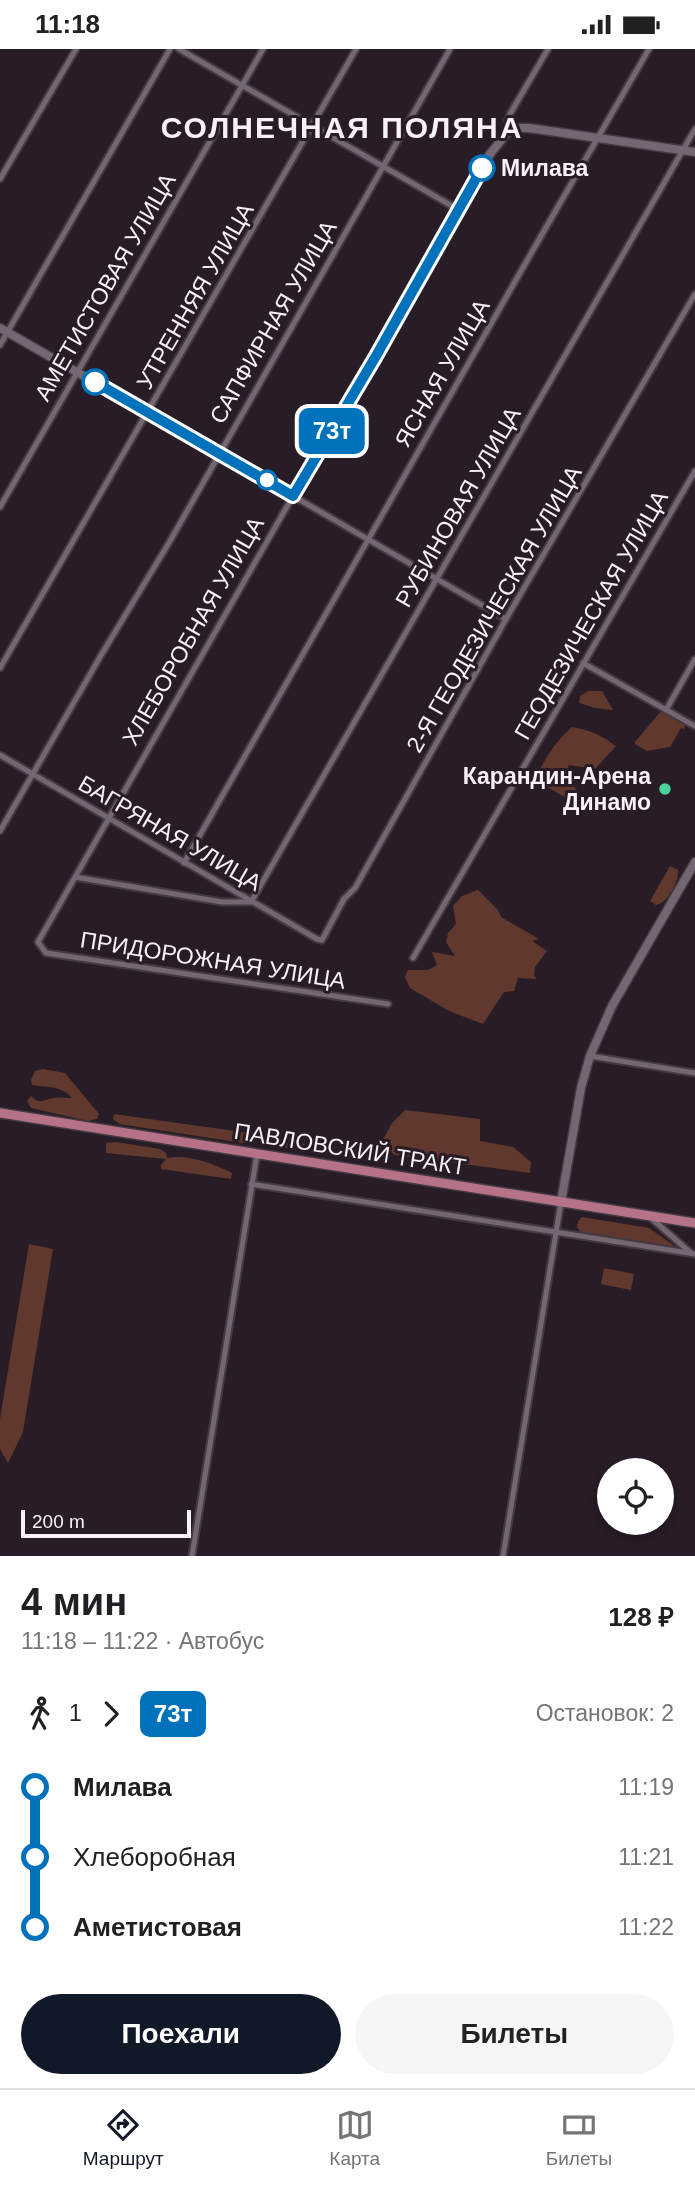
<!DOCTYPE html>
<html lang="ru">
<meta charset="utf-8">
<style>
body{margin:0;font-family:Helvetica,sans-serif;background:#f6f6f6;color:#202124;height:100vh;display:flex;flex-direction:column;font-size:26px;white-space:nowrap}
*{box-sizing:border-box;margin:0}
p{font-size:23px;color:#757577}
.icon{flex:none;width:38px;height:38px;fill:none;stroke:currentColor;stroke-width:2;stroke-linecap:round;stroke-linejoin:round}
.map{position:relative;height:1507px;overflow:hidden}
.details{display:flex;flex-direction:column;background:#fff;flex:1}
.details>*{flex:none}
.badge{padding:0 14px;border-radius:10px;font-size:24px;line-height:46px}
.buttons{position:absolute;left:597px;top:1409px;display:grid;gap:14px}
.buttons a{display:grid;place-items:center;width:77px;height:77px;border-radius:50%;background:#fff;box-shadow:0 4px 10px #0003;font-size:35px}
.scale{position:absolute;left:21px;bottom:18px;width:170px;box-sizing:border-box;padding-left:7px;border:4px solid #f9f1f8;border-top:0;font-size:19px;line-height:24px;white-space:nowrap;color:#f9f1f8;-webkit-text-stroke:5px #281c26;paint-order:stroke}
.map>.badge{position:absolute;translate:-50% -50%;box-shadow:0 0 0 4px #fff}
.legs{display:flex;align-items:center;gap:10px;height:77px;padding:0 21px;font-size:23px}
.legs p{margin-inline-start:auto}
.headline{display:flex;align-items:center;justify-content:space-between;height:119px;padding:0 21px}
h1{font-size:38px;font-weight:700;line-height:52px}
.button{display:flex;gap:14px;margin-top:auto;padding:14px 21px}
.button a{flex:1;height:80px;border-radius:42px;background:#111827;color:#fff;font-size:28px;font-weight:700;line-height:80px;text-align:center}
.button a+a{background:#f6f6f6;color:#202124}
ul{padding:0 21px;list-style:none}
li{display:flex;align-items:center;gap:24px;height:70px;font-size:26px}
li i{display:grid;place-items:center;width:10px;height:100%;margin:0 9px;background:currentColor}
li i::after{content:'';width:18px;height:18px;margin:-9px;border:5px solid;border-radius:50%;background:#fff}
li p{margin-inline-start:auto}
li:first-child i{background:linear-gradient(#0000 50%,currentColor 0)}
li:last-child i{background:linear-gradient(currentColor 50%,#0000 0)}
.status{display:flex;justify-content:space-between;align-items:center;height:49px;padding:0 35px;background:#fff;direction:ltr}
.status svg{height:19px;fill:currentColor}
.menu{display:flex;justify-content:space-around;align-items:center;height:98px;border-top:2px solid #e0e0e0;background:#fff;font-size:19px;color:#757577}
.menu a{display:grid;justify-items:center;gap:4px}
.menu .current{color:#111827}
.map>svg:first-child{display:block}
.green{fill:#61382d}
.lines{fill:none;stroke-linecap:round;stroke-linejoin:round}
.street-casing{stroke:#433a42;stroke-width:9}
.secondary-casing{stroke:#433a42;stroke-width:11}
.primary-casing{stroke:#433a42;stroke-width:12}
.street{stroke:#746672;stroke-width:5}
.secondary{stroke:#746672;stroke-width:8}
.primary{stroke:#b67288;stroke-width:9}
.line-1-casing{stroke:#fff;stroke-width:16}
.line-1{stroke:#0072bc;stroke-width:10}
.stop-1-dot{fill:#fff;stroke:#0072bc;stroke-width:3.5}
.poi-dot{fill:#4ad49c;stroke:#281c26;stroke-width:2.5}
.labels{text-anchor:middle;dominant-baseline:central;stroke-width:6;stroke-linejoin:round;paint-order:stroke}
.stop-label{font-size:23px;font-weight:bold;fill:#f9f1f8;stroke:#281c26;text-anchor:start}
.street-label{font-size:23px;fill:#f9f1f8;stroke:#281c26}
.poi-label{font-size:23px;font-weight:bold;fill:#f9f1f8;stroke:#281c26;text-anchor:end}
.district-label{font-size:30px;font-weight:bold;letter-spacing:2px;fill:#f9f1f8;stroke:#281c26}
</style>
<div class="status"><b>11:18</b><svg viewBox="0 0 49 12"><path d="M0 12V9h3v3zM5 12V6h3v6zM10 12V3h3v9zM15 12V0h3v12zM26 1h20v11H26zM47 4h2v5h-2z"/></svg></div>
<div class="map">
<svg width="695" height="1507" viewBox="0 0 695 1507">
<rect width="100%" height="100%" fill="#281c26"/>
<g class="green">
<path d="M 588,642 L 602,642 L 613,661 L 595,659 L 579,654 L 580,647 Z"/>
<path d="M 661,662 L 684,675 L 685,680 L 681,679 L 670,698 L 647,702 L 635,695 L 635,693 Z"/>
<path d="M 572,678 C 590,681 601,686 616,697 L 595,720 L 569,716 L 565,726 L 577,741 L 568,750 L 542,735 L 539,722 C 548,705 557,691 572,678 Z"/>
<path d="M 670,817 L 678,821 C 679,832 668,854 656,856 L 650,852 Z"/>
<path d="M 478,841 L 498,861 L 501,868 L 539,890 L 532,892 L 547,902 L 535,918 L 534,926 L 537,930 L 518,929 L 514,942 L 504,943 L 483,975 L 449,962 L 410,939 L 405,928 L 408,921 L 428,921 L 437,916 L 432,903 L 455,907 L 446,893 L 448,884 L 456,875 L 453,857 L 462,847 Z"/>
<path d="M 43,1020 L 65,1024 L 99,1065 L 97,1070 L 88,1072 L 31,1059 L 27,1052 L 31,1047 C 39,1056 43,1051 53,1049 C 58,1048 66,1049 72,1049 C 63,1037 46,1038 32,1036 L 31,1031 L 35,1022 Z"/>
<path d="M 405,1061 L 480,1070 L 480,1092 L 513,1098 L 531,1113 L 530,1124 L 395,1106 L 380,1096 L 392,1074 Z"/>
<path d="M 114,1065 L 249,1084 L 253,1086 L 250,1091 L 243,1094 L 119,1075 L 113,1070 Z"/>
<path d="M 264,1087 L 302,1094 L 307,1098 L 306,1102 L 265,1096 L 263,1091 Z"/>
<path d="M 116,1093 L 160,1100 L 166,1104 L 167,1109 C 188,1105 214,1115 232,1124 L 231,1130 L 161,1120 L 161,1116 L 166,1110 L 106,1104 L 106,1094 Z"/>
<path d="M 582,1168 L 649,1179 L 676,1198 L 581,1183 L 577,1178 L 578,1172 Z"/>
<path d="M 29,1195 L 53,1200 L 23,1383 L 8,1414 L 0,1400 L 0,1370 Z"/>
<path d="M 604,1219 L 634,1225 L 631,1241 L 601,1235 Z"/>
</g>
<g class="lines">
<g class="street-casing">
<g id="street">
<path d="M 179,0 L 459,161"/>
<path d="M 508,83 L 507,73 L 510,65 L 548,0"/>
<path d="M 0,130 L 76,0"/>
<path d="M 0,296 L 170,0"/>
<path d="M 0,458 L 263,0"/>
<path d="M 583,614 L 695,677"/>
<path d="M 0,619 L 356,0"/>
<path d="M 666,661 L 695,610"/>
<path d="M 0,706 L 317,890 L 322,891 L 344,850 L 355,839 L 506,570 L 695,245"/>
<path d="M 0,782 L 100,608 L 170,492 L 450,0"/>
<path d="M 184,814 L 533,201 L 649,0"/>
<path d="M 75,828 L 222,853 L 251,853 L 695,80"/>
<path d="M 413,909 L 695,422"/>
<path d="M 388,955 L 46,904 L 38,893 L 293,447 L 506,570"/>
<path d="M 590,1007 L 695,1024"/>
<path d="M 251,1135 L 695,1205"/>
<path d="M 651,1169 L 691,1204"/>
<path d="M 192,1507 L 257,1105"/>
<path d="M 503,1507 L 561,1153"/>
</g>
</g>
<g class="secondary-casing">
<g id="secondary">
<path d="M 0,279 L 293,447 L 435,205 L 490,105 L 508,83 L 516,79 L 529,79 L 695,103"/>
<path d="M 561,1153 L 581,1039 L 590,1007 L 612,957 L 695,813"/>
</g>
</g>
<g class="primary-casing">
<path id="primary" d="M 0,1064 L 695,1174"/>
</g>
<use href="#street" class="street"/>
<use href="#secondary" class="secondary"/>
<use href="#primary" class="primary"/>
</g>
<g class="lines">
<g class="line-1-casing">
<path id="line-1" d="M 95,333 L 293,447 L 376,307 L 482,119"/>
</g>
<use href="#line-1" class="line-1"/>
</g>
<g class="stop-1-dot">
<circle cx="482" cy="119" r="12"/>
<circle cx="95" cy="333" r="12"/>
<circle cx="267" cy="431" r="9"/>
</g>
<circle class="poi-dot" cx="665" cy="740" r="7"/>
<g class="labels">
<g class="stop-label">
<text x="501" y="119">Милава</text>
</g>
<g class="street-label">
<text transform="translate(105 238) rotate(-60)">АМЕТИСТОВАЯ УЛИЦА</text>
<text transform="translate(195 247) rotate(-60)">УТРЕННЯЯ УЛИЦА</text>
<text transform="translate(273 273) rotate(-60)">САПФИРНАЯ УЛИЦА</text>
<text transform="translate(442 324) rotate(-60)">ЯСНАЯ УЛИЦА</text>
<text transform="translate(458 458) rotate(-60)">РУБИНОВАЯ УЛИЦА</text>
<text transform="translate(494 560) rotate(-60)">2-Я ГЕОДЕЗИЧЕСКАЯ УЛИЦА</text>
<text transform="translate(591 566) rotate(-60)">ГЕОДЕЗИЧЕСКАЯ УЛИЦА</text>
<text transform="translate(193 582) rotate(-60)">ХЛЕБОРОБНАЯ УЛИЦА</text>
<text transform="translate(170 784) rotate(30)">БАГРЯНАЯ УЛИЦА</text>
<text transform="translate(213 911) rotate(9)">ПРИДОРОЖНАЯ УЛИЦА</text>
<text transform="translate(350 1100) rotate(9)">ПАВЛОВСКИЙ ТРАКТ</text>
</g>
<g class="poi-label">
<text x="651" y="727">Карандин-Арена<tspan x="651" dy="26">Динамо</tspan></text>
</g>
<g class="district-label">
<text x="342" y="78">СОЛНЕЧНАЯ ПОЛЯНА</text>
</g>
</g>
</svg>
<div class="buttons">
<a><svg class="icon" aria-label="locate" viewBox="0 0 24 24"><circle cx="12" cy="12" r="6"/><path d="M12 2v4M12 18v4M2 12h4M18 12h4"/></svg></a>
</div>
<div class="scale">200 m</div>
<b class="badge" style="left:332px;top:382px;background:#0072bc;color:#fff">73т</b>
</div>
<section class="details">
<div class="headline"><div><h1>4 мин</h1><p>11:18 – 11:22 · Автобус</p></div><b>128 ₽</b></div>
<div class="legs"><svg class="icon" aria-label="walk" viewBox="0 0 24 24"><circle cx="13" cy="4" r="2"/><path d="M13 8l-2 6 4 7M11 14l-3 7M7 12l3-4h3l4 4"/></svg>1<svg class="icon" aria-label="forward" viewBox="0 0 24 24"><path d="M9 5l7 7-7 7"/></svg><b class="badge" style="background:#0072bc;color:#fff">73т</b><p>Остановок: 2</p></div>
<ul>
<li><i style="color:#0072bc"></i><b>Милава</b><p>11:19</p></li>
<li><i style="color:#0072bc"></i><span>Хлеборобная</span><p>11:21</p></li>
<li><i style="color:#0072bc"></i><b>Аметистовая</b><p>11:22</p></li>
</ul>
<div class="button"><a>Поехали</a><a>Билеты</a></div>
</section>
<nav class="menu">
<a class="current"><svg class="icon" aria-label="directions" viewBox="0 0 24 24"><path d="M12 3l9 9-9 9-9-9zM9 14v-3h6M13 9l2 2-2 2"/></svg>Маршрут</a>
<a><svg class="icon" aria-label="map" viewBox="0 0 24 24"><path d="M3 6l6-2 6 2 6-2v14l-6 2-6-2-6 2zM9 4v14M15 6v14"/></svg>Карта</a>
<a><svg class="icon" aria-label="tickets" viewBox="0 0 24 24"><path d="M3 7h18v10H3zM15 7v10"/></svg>Билеты</a>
</nav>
